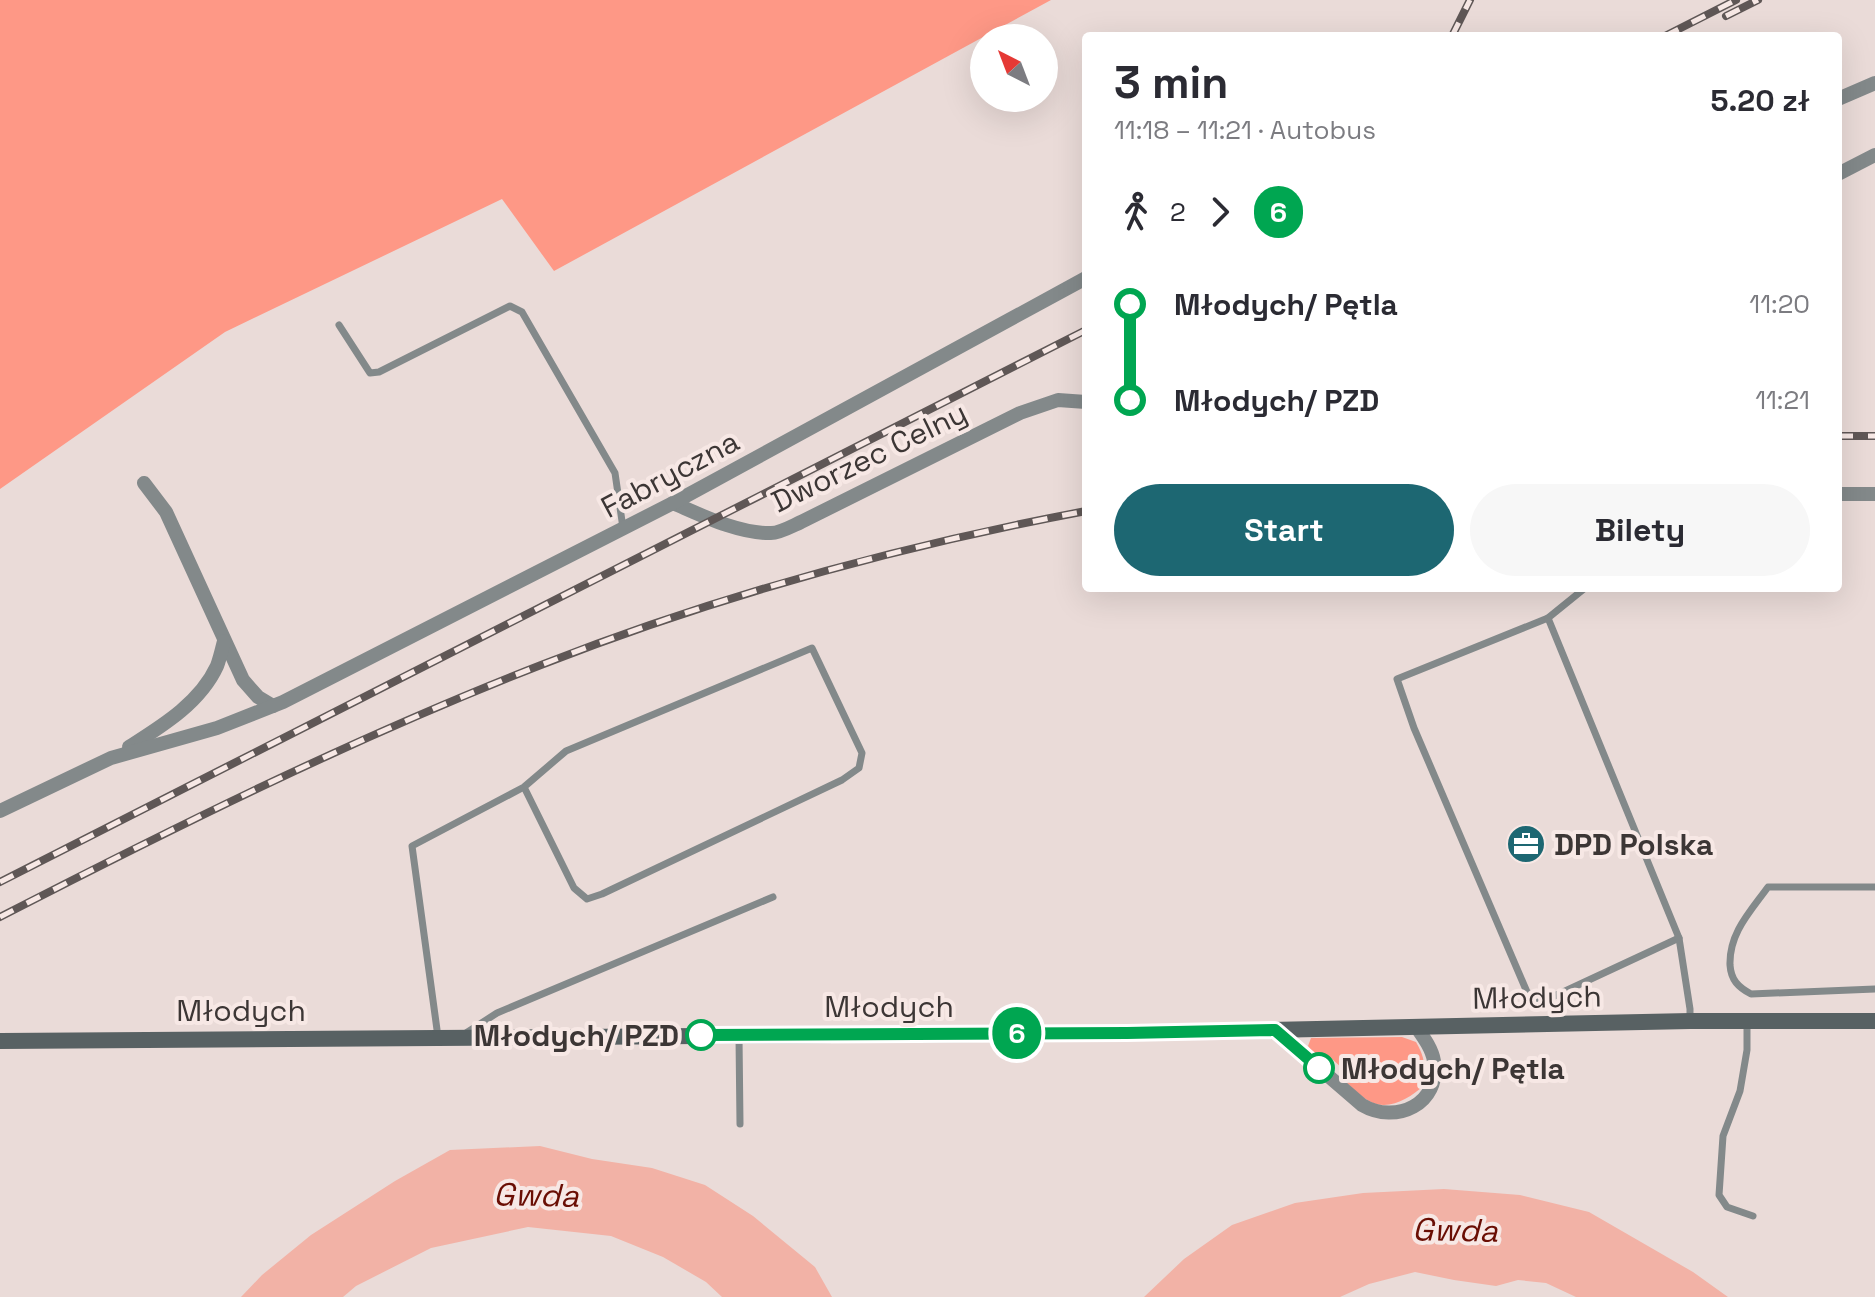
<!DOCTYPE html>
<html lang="pl">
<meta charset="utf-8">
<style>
body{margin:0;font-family:"Space Grotesk",sans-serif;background:#f7f7f7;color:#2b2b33;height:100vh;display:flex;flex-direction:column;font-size:30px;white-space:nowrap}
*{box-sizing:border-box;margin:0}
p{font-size:26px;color:#7c7c81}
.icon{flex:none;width:44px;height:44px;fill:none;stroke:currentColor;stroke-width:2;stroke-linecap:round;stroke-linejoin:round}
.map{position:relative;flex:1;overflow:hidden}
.drawer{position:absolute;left:1082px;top:32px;width:760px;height:560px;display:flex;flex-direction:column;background:#fff;border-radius:8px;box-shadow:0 8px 32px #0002}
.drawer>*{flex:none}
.badge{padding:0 16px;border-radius:26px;font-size:28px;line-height:52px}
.needle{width:52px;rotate:318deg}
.fabs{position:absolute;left:970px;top:24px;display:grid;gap:16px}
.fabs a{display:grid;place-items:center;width:88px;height:88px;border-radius:50%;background:#fff;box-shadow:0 8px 32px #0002;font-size:40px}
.map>.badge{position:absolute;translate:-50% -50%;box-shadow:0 0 0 4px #fff}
.legs{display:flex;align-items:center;gap:12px;height:88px;padding:0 32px;font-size:26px}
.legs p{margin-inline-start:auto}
.head{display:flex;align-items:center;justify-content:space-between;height:136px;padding:0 32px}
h1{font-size:44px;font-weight:700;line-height:60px}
.primary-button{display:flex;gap:16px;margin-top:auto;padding:16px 32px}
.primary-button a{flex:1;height:92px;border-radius:48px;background:#1d6772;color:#fff;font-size:32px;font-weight:700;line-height:92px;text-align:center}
.primary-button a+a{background:#f7f7f7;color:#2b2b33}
ul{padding:0 32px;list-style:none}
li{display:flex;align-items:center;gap:28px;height:96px;font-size:30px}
li i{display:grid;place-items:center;width:12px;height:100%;margin:0 10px;background:currentColor}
li i::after{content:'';width:20px;height:20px;margin:-10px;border:6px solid;border-radius:50%;background:#fff}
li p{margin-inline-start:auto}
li:first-child i{background:linear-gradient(#0000 50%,currentColor 0)}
li:last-child i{background:linear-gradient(currentColor 50%,#0000 0)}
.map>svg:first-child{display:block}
.green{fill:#fe9886}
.water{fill:#f2b2a6}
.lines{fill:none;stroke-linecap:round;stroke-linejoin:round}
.lane{stroke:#83898a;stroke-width:7}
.street{stroke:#83898a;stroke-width:14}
.secondary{stroke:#586163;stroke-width:16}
.rail-casing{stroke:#5f5756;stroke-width:8}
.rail{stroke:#f7e8e5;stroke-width:5;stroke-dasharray:15;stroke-linecap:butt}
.line-1-casing{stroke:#fff;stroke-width:18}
.line-1{stroke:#00a651;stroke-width:12}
.stop-1-dot{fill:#fff;stroke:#00a651;stroke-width:4}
.labels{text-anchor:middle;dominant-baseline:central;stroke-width:8;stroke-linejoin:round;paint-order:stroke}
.street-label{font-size:30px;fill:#3c3635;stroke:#f7e8e5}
.poi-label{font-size:30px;font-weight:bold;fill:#3c3635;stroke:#f7e8e5;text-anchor:start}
.stop-label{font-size:30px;font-weight:bold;fill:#3c3635;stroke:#f7e8e5;text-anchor:end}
.water-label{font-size:32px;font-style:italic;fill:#6a0e04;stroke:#f7e8e5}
</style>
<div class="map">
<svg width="1875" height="1297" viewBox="0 0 1875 1297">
<rect width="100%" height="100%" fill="#eadbd8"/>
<g class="green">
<path d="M 0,0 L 1051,0 L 554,271 L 502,199 L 225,332 L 0,489 Z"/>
<path d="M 1402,1037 L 1416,1042 C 1425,1057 1426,1068 1423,1086 C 1410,1098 1388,1112 1369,1101 C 1360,1096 1352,1087 1343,1080 L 1345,1077 L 1341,1072 L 1343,1069 L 1331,1058 L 1327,1061 L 1322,1057 L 1319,1060 L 1308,1046 L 1311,1038 Z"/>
</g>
<g class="water">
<path d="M 540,1146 L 592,1159 L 652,1168 L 705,1185 L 753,1216 L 815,1267 L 832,1297 L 722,1297 L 706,1282 L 663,1257 L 611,1236 L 528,1227 L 431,1248 L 356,1286 L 343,1297 L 241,1297 L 262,1275 L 311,1235 L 395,1181 L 450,1150 Z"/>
<path d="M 1444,1189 L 1520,1195 L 1589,1212 L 1693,1272 L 1728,1297 L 1576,1297 L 1546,1283 L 1518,1280 L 1496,1286 L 1454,1280 L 1415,1272 L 1369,1284 L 1340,1297 L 1144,1297 L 1184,1259 L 1232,1225 L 1295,1203 L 1363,1193 Z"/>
</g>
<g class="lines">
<g class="lane">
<path d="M 339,325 L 370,373 L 379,372 L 510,306 L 522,312 L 615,473 L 623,528"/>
<path d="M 1585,588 L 1548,618 L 1397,679 L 1414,728 L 1527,992 L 1538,999 L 1548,999 L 1679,938"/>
<path d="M 1548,618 L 1679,938 L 1690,1009 L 1690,1019"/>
<path d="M 1875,887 L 1768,887 C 1750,912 1729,933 1730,965 C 1731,980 1738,987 1751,994 L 1875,989"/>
<path d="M 1747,1021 L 1747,1050 L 1740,1091 L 1723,1136 L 1719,1195 L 1727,1207 L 1753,1216"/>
<path d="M 466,1033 L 497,1013 L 773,897"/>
<path d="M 438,1037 L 412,846 L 524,787 L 566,751 L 812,648 L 862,753 L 859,768 L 842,780 L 602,894 L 587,899 L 574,888 L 524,787"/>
<path d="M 739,1037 L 740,1124"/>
</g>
<g class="street">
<path d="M 1838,99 L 1875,83"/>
<path d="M 1838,174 L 1875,155"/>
<path d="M 144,483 L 166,512 L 243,680 L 258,697 L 273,706"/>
<path d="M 1838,494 L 1875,494"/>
<path d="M 673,503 C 701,515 739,534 771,533 C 780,533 792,526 801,522 L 1020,413 L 1058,400 L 1086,402"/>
<path d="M 129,747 C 162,726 200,703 217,666 C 220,658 222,649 224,641"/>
<path d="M 0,811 L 111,758 L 217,728 L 283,702 L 673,503 L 1086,278"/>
<path d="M 1275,1030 L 1362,1105 C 1396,1125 1441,1104 1434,1061 C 1432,1049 1424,1038 1417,1028"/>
</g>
<path class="secondary" d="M 0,1041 L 1127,1033 L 1690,1021 L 1875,1021"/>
<g class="rail-casing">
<g id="rail">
<path d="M 1726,16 L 1758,0"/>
<path d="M 1452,36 L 1470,0"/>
<path d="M 1665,36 L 1736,0"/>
<path d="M 1838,436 L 1875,436"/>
<path d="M 0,882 L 1086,330"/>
<path d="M 0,917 C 177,826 356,737 541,665 C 717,596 900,546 1086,511"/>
</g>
</g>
<use href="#rail" class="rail"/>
</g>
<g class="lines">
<g class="line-1-casing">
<path id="line-1" d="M 701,1035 L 1127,1033 L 1275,1030 L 1319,1068"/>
</g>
<use href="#line-1" class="line-1"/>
</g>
<defs>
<g id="office-disc" transform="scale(2)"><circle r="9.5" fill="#1d6772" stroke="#f7e8e5"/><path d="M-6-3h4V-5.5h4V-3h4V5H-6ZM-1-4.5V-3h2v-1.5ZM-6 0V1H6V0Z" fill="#fff"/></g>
</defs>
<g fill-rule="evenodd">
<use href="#office-disc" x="1526" y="844"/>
</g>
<g class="stop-1-dot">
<circle cx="701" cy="1035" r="14"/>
<circle cx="1319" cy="1068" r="14"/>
</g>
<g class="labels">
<g class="street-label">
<text transform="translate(869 457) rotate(-26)">Dworzec Celny</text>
<text transform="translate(670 474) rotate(-28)">Fabryczna</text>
<text transform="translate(1537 997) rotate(-1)">Młodych</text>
<text x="889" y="1006">Młodych</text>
<text x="241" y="1010">Młodych</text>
</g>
<g class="poi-label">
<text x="1554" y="844">DPD Polska</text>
</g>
<g class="stop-label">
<text x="679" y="1035">Młodych/ PZD</text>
<text x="1341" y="1068" text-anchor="start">Młodych/ Pętla</text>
</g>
<g class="water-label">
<text transform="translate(536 1195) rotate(1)">Gwda</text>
<text transform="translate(1455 1230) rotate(1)">Gwda</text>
</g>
</g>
</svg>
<div class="fabs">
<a><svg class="needle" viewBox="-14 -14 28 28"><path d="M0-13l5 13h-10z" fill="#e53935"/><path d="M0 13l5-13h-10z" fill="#7c7c81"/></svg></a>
</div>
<b class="badge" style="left:1017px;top:1033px;background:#00a651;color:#fff">6</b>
<section class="drawer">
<div class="head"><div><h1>3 min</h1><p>11:18 – 11:21 · Autobus</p></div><b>5.20 zł</b></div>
<div class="legs"><svg class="icon" aria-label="walk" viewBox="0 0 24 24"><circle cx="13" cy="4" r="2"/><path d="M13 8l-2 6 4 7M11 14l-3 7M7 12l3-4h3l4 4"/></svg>2<svg class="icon" aria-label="forward" viewBox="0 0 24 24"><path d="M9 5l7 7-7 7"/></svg><b class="badge" style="background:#00a651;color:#fff">6</b></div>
<ul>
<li><i style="color:#00a651"></i><b>Młodych/ Pętla</b><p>11:20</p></li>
<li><i style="color:#00a651"></i><b>Młodych/ PZD</b><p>11:21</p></li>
</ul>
<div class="primary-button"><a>Start</a><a>Bilety</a></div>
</section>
</div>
